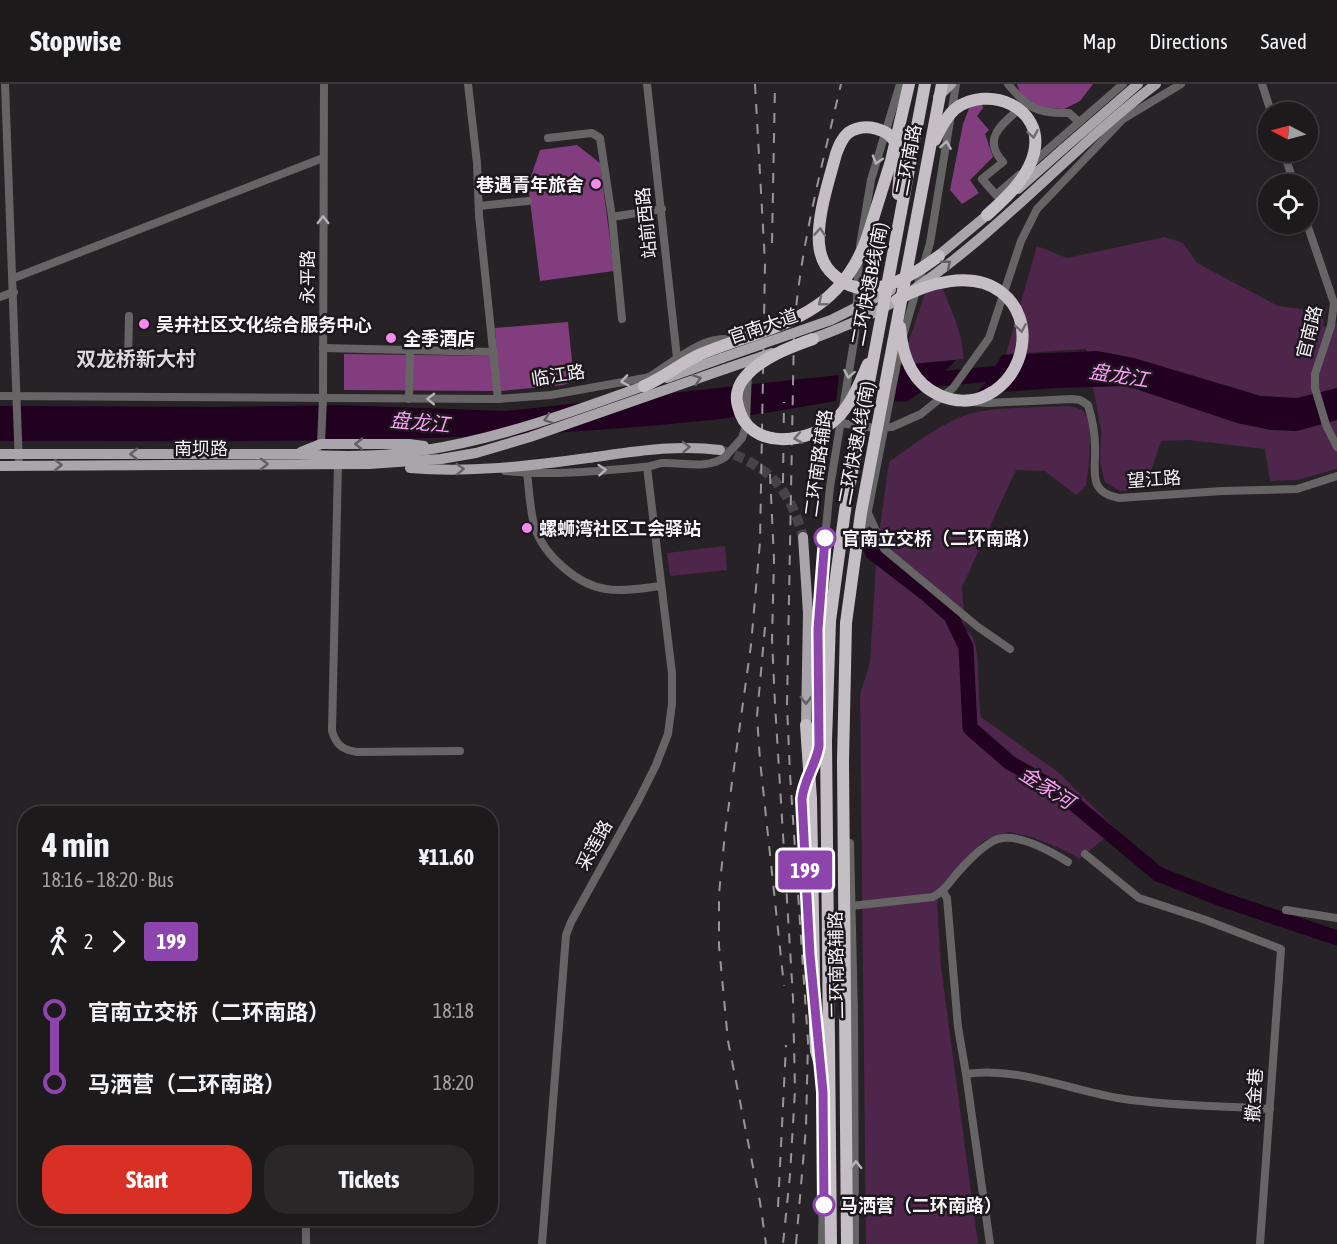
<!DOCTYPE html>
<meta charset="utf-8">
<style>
body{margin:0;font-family:"Asap Condensed","Noto Sans SC",sans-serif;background:#2a2729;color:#f1f3f6;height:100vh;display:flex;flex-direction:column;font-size:22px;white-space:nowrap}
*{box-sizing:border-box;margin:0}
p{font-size:20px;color:#a0a1a3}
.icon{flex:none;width:33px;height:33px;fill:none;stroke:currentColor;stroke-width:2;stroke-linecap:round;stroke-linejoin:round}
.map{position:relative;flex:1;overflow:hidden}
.panel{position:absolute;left:18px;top:722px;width:480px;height:420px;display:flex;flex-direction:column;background:#1d1a1c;border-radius:24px;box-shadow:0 3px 9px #0003,0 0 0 2px #3b383b}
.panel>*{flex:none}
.badge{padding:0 12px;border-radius:4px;font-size:21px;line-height:39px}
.needle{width:39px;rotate:276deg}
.tools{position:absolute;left:1258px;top:18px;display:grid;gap:12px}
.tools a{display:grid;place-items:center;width:60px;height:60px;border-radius:50%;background:#1d1a1c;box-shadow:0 3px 9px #0003,0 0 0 2px #3b383b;font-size:30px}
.map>.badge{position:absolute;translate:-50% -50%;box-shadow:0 0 0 3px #fff}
.legs{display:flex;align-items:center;gap:9px;height:66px;padding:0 24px;font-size:20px}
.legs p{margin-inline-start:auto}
.summary{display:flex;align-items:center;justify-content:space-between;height:102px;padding:0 24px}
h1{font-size:33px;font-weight:700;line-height:45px}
.cta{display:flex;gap:12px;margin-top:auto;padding:12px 24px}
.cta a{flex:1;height:69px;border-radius:24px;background:#d93025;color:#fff;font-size:24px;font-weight:700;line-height:69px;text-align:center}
.cta a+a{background:#2a2729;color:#f1f3f6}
ul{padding:0 24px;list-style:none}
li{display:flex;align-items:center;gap:21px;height:72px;font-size:22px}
li i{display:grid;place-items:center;width:9px;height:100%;margin:0 8px;background:currentColor}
li i::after{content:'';width:15px;height:15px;margin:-8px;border:4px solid;border-radius:50%;background:#1d1a1c}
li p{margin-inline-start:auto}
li:first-child i{background:linear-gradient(#0000 50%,currentColor 0)}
li:last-child i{background:linear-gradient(currentColor 50%,#0000 0)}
header{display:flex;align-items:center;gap:36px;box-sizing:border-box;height:84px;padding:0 30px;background:#1d1a1c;border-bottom:2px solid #3b383b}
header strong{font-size:28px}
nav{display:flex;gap:33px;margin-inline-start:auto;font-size:21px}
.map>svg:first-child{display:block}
.green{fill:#4e254b}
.forest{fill:#823d7e}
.water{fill:#210020}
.pier{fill:#272226}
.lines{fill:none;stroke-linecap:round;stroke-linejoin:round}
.river{stroke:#210020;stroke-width:15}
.major-tunnel{stroke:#464245;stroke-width:10;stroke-dasharray:10 5;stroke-linecap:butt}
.minor{stroke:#676466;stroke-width:8}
.major{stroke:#aaa5aa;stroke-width:10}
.highway{stroke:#c5bec4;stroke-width:12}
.rail{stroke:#989598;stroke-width:2;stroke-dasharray:10 10;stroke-linecap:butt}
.minor-bridge{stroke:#676466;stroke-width:8}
.major-bridge{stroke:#aaa5aa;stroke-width:10}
.highway-bridge{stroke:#c5bec4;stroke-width:12}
.oneway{stroke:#716b70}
.oneway2{stroke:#b6b3b6}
.oneway3{stroke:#645e64}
.line-1-casing{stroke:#fff;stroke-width:14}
.line-1{stroke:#8e44ad;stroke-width:9}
.poi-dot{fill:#f589ee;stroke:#1d181d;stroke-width:2}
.stop-1-dot{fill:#fff;stroke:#8e44ad;stroke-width:3}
.labels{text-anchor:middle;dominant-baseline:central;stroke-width:5;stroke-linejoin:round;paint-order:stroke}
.street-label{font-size:18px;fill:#f7f4f7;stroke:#1d181d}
.poi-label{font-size:18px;font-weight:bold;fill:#f7f4f7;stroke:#1d181d;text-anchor:start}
.stop-label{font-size:18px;font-weight:bold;fill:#f7f4f7;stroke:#1d181d;text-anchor:start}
.neighbourhood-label{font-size:20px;font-weight:bold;fill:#ded7dd;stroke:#1d181d}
.water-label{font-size:20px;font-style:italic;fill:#fe9df7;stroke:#1d181d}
</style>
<header>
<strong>Stopwise</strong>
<nav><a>Map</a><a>Directions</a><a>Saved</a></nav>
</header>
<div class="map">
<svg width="1337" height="1160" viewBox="0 0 1337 1160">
<rect width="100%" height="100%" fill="#272226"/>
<g class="green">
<path d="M 1165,153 L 1183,159 L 1197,179 L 1278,222 L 1302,225 L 1326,224 L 1322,243 L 1337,239 L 1337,385 L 1297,396 L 1270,397 L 1265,365 L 1188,356 L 1161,357 L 1145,405 L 1120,407 L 1105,398 L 1100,378 L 1101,347 L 1086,265 L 1006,270 L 1037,162 L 1067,174 Z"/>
<path d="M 931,191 L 938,193 C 946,215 965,251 963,275 L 901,281 Z"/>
<path d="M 1069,322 C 1073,323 1079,324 1082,326 C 1096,337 1088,386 1086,402 L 1076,411 L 1045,387 L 1016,386 L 962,503 L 965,545 C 967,547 970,549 972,552 C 981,566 977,613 981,633 L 1058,688 L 1116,745 L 1079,775 L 1066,767 L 1032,753 L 1008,748 L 983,757 L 940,803 L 937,820 L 941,883 L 978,1160 L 866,1160 L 860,611 L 870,578 L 877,465 L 889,378 C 912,362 937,342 963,332 C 991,322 1039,324 1069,322 Z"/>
<path d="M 725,462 L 727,486 L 670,492 L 667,469 Z"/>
</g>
<g class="forest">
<path d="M 1017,0 L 1093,0 L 1080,17 L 1064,25 L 1040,24 L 1022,14 Z"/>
<path d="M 982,19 L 983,24 L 977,32 L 989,46 L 985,50 L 993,73 L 970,96 L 979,109 L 962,120 L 950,106 L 963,40 L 970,22 Z"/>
<path d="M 577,61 L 600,79 L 614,187 L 540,197 L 528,101 L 540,66 Z"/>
<path d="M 568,238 L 574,297 L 563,301 L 501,307 L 344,306 L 344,270 L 497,272 L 495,244 Z"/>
</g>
<g class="water">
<path d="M 1097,267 L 1134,274 L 1261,312 L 1297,314 L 1337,304 L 1337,336 L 1297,347 L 1271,346 L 1237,339 L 1127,302 L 1056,304 L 976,310 L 986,298 L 1002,271 Z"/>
<path d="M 956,276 C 944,290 927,311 908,317 C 904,318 898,317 894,318 L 901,281 Z"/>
<path d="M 839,291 L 836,317 C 794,324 752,332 711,336 C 475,361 236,357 0,357 L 0,322 L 225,323 L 338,321 L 506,327 Z"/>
</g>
<path class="pier" d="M 956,276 L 959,276 L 959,278 L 936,302 L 920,314 L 908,317 L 933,300 Z"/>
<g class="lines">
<g class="river">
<path d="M 897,299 L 1011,288"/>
<path d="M 866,452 L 872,468 L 925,509 L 951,532 L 966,563 L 970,644 L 1009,678 L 1061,709 L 1158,790 L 1224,816 L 1337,854"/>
</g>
<path class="major-tunnel" d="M 720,366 C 768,380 790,405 803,453"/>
<g class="minor">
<path d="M 5,0 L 19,382"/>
<path d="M 468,0 L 477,79 L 479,131 L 498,315"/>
<path d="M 647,0 L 677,274"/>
<path d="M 1008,0 C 1027,24 1038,30 1069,29 L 1079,38"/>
<path d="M 1262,0 L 1271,28"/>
<path d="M 548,54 L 592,49 L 600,54 L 612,133 L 622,235"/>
<path d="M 1284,68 L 1294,100"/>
<path d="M 1031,80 L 1123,0"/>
<path d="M 1019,91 L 996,111 L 982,95 L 1003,78 C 979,52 1007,37 1026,19"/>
<path d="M 479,122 L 528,117"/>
<path d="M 612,133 L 662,125"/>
<path d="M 1307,140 L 1334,219 L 1331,242 L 1315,290 L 1315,304 L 1326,341 L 1337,363"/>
<path d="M 860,162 L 871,96 L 900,0"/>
<path d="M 14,194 L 323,74"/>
<path d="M 0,213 L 14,208"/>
<path d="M 323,264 L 494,268"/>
<path d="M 128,277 L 129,232"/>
<path d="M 0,312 L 498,315 L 551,311 L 645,294 L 651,292 C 672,279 708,247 734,257"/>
<path d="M 409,315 L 410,266"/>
<path d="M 972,318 L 987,319 L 1072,315 L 1080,316 L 1088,321 C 1092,334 1095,349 1095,363 C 1096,387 1087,408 1119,414 L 1222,407 L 1297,405 L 1337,392"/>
<path d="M 746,338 L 748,288"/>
<path d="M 840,339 L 875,344 L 892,343 L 921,330 L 953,304 L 989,254 L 1021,157 L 1037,125 L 1123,35 L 1181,0"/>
<path d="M 321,360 L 323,314 L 324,0"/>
<path d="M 338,380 L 332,647 C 336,661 343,666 357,668 L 460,667"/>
<path d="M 505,387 C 550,392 599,387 644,383 C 650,383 656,380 662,379 C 682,378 707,386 725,373"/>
<path d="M 527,388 C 529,405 530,428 535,444 C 544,471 577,501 606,505 C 624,508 643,504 661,502"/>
<path d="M 869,431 L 884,465 L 978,543 L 1010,565"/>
<path d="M 864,447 L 901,259 L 930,159 L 956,0"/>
<path d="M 850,759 L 854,932 L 855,1160"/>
<path d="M 1085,770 L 1139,814 L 1203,835 L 1281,865 L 1260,1160"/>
<path d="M 943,808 L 947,814 L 958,943 L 966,990 L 990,1160"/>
<path d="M 851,822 L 933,813 C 945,807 950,797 959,787 C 968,777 989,755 1003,754 C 1023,752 1052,768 1068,778"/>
<path d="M 1286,826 L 1337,834"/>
<path d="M 807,833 L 802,715 C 804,696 816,681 819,662 L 818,545 L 821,496 L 830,403 L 855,251 L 859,174"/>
<path d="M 966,990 C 1018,982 1072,1007 1124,1015 C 1172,1022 1221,1022 1270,1025"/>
<path d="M 822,993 L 824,1034"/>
<path d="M 306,1160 L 306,1134"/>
<path d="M 542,1160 L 566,851 L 571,838 L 638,717 L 656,681 L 668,650 L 672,620 L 672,589 L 647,383"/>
<path d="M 822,1160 L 824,1049"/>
</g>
<g class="major">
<path d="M 938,13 L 951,0"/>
<path d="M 1063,65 L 1138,0"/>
<path d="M 667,294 L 722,274"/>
<path d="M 301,368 L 321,360 L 409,360 L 424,362"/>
<path d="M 0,370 L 298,370 C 338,373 380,373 420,367 C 500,355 577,326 652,299"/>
<path d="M 0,382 L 369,380 L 441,375 L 476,369 L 530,353 L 725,285"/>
<path d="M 410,384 C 469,389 530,382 588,374 C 632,368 676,360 720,366"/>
<path d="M 803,453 L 808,529 L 806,641"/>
</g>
<g class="highway">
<path d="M 867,154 L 891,77 L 909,0"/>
<path d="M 806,641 L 811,715"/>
</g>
<g class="rail">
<path d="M 755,0 L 765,179 L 760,458 L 751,561 L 725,749 L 719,810 L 719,862 L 728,957 L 760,1118 L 766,1160"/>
<path d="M 772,159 L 775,0"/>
<path d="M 770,390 L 774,476 L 772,555 L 775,620 L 793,914 L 795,1006 L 790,1091 L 783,1160"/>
<path d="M 783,399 L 784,318"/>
<path d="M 765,543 L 757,632 L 760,676 L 784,902"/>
<path d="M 778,1123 L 786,961"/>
<path d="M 796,1160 L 806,1043 L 808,958 L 790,690 L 787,621 L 794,247 C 800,163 822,82 841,0"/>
</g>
<path class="minor-bridge" d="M 725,373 L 742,354 L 745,345"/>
<g class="major-bridge">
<path d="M 1018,105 L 1063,65"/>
<path d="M 933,176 L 992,127"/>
<path d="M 806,257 C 843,244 880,228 913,206 C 1001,146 1072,64 1156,0"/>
<path d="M 722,274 L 831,236 L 891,206"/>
<path d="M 725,285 L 772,269"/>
</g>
<g class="highway-bridge">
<path d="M 935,56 C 940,45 946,33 955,25 C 988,0 1045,23 1034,69 C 1028,94 1005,115 987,131"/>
<path d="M 898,110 C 899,95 902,77 897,62 C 890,44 864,38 848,49 C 842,54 839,62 836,70 C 829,97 817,131 819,160 C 820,172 825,184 835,192 C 867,221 911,193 939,172"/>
<path d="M 897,216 C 926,199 972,186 1001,208 C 1037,235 1025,293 987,311 C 972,319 954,318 939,311 C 912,299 902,271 900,243"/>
<path d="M 813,255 C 790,263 761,274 745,293 C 738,301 735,312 738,322 C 748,368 810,360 836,335 C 852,320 859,300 868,280"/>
<path d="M 644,302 C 665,293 681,279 701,270 C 772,241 837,237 867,154"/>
<path d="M 811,715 L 815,948 L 816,967 L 825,998"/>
<path d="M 831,1160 L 826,657 L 830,537 L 845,426 L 925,0"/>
<path d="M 847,1160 L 843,677 L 846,539 L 861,429 L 942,0"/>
</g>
</g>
<defs><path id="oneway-chevron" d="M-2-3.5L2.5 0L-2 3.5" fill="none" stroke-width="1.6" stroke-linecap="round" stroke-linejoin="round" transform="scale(1.5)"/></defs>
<g class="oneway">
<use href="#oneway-chevron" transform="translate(1033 50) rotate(80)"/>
<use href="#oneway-chevron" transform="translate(820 148) rotate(-86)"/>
<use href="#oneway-chevron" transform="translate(822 218) rotate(141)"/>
<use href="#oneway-chevron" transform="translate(1021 244) rotate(81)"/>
<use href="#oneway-chevron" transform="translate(798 354) rotate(170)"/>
</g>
<g class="oneway2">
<use href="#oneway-chevron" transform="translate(946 61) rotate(-81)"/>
<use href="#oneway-chevron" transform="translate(877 76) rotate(107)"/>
<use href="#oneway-chevron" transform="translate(323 136) rotate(-90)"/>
<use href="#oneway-chevron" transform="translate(849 290) rotate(100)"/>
<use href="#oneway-chevron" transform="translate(625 297) rotate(171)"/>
<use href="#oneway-chevron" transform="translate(431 315) rotate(-179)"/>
<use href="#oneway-chevron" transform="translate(602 386) rotate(-4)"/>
<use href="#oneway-chevron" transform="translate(856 1081) rotate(-91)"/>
</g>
<g class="oneway3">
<use href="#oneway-chevron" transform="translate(947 180) rotate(-39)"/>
<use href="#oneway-chevron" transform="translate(697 295) rotate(-19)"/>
<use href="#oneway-chevron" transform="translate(548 335) rotate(161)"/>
<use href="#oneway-chevron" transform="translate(359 360) rotate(-180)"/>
<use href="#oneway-chevron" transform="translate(686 363) rotate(-2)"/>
<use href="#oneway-chevron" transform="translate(134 370) rotate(180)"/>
<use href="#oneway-chevron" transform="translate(264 380)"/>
<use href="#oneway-chevron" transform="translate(58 381)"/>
<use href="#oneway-chevron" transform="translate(460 385) rotate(-2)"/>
<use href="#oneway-chevron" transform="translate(806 616) rotate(90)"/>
</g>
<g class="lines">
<g class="line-1-casing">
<path id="line-1" d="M 824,1121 L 823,1008 L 810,871 L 802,715 C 804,695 816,681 819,662 L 818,545 L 825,454"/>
</g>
<use href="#line-1" class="line-1"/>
</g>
<g class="poi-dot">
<circle cx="596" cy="100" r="6"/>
<circle cx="144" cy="240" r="6"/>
<circle cx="391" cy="254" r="6"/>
<circle cx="527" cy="444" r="6"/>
</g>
<g class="stop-1-dot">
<circle cx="825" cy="454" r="10"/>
<circle cx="824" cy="1121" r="10"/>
</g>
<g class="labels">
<g class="street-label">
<text transform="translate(908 76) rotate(-79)">二环南路</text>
<text transform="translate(646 139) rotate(-96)">站前西路</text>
<text transform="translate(307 193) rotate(-90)">永平路</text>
<text transform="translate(869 200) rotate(-79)">二环快速B线(南)</text>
<text transform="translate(763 242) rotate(-19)">官南大道</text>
<text transform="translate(1309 248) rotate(-76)">官南路</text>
<text transform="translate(558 291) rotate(-9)">临江路</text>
<text transform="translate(856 359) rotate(-79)">二环快速A线(南)</text>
<text x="201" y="364">南坝路</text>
<text transform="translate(818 379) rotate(-82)">二环南路辅路</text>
<text transform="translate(1154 395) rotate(-4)">望江路</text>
<text transform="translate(594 761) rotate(-61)">采莲路</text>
<text transform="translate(836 881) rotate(-91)">二环南路辅路</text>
<text transform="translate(1254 1011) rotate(-86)">撒金巷</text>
</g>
<g class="poi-label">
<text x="584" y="100" text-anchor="end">巷遇青年旅舍</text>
<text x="156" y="240">吴井社区文化综合服务中心</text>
<text x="403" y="254">全季酒店</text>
<text x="539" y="444">螺蛳湾社区工会驿站</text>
</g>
<g class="stop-label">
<text x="842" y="454">官南立交桥（二环南路）</text>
<text x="840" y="1121">马洒营（二环南路）</text>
</g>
<g class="neighbourhood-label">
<text x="136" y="274">双龙桥新大村</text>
</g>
<g class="water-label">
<text transform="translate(1119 291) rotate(9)">盘龙江</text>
<text transform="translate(420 338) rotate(5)">盘龙江</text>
<text transform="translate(1047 703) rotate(33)">金家河</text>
</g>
</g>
</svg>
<div class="tools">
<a><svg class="needle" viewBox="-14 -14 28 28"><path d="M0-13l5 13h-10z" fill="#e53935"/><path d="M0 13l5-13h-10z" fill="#a0a1a3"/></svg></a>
<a><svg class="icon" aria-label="locate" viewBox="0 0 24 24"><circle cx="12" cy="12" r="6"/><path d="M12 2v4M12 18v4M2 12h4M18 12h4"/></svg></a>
</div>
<b class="badge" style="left:805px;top:786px;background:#8e44ad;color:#fff">199</b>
<section class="panel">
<div class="summary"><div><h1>4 min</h1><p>18:16 – 18:20 · Bus</p></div><b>¥11.60</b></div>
<div class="legs"><svg class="icon" aria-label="walk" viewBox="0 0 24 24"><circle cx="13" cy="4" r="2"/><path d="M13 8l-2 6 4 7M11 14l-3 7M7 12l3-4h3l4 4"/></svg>2<svg class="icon" aria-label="forward" viewBox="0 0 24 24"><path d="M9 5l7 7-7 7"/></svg><b class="badge" style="background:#8e44ad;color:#fff">199</b></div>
<ul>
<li><i style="color:#8e44ad"></i><b>官南立交桥（二环南路）</b><p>18:18</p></li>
<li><i style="color:#8e44ad"></i><b>马洒营（二环南路）</b><p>18:20</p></li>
</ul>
<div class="cta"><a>Start</a><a>Tickets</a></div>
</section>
</div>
